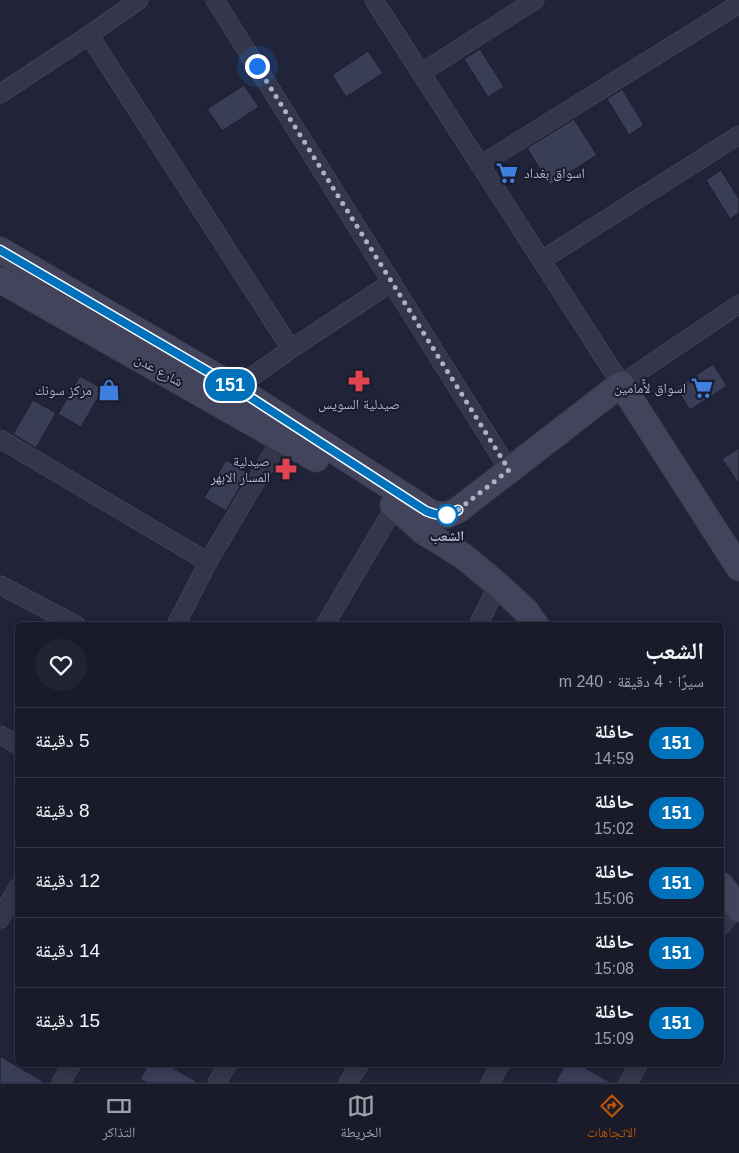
<!DOCTYPE html>
<html lang="ar">
<meta charset="utf-8">
<style>
body{margin:0;font-family:Helvetica,"Noto Naskh Arabic",sans-serif;background:#222332;color:#f1f3f6;direction:rtl;height:100vh;display:flex;flex-direction:column;font-size:19px;white-space:nowrap}
*{box-sizing:border-box;margin:0}
p{font-size:16px;color:#9fa1a8}
.icon{flex:none;width:28px;height:28px;fill:none;stroke:currentColor;stroke-width:2;stroke-linecap:round;stroke-linejoin:round}
.map{position:relative;flex:1;overflow:hidden;direction:ltr}
.drawer{position:absolute;left:15px;top:622px;width:709px;height:445px;display:flex;flex-direction:column;background:#191a2a;border-radius:8px;box-shadow:0 2px 8px #0003,0 0 0 1px #373847;direction:rtl}
.drawer>*{flex:none}
.badge{padding:0 10px;border-radius:16px;font-size:18px;line-height:32px}
.you{position:absolute;width:25px;height:25px;margin:-12px;border:4px solid #fff;border-radius:50%;background:#1a73e8;box-shadow:0 0 0 8px #1a73e833}
.map>.badge{position:absolute;translate:-50% -50%;box-shadow:0 0 0 2px #fff}
.round{display:grid;place-items:center;flex:none;width:52px;height:52px;border-radius:26px;background:#222332}
.overview{display:flex;align-items:center;justify-content:space-between;height:85px;padding:0 20px}
h1{font-size:24px;font-weight:800;line-height:38px}
ul{padding:0;list-style:none}
li{display:flex;align-items:center;gap:15px;height:70px;padding:0 20px;border-top:1px solid #373847}
li div{flex:1}
li b{display:block;font-size:19px}
li em{font-style:normal}
li .badge{min-width:55px;font-weight:700;text-align:center}
.tabs{display:flex;justify-content:space-around;align-items:center;height:70px;border-top:1px solid #373847;background:#191a2a;font-size:14px;color:#9fa1a8}
.tabs a{display:grid;justify-items:center;gap:2px}
.tabs .current{color:#b45309}
.map>svg:first-child{display:block}
.building{fill:#3a3d56;stroke:#1c1e2f}
.lines{fill:none;stroke-linecap:round;stroke-linejoin:round}
.street-casing{stroke:#4c4e60;stroke-width:19}
.secondary-casing{stroke:#3b3d4f;stroke-width:27}
.street{stroke:#343649;stroke-width:18}
.secondary{stroke:#43445c;stroke-width:25}
.line-casing{stroke:#fff;stroke-width:11}
.line{stroke:#0072bc;stroke-width:8}
.walk{stroke:#afb1c5;stroke-width:5;stroke-dasharray:0 9}
.stop-dot{fill:#fff;stroke:#0072bc;stroke-width:2.5}
.labels{text-anchor:middle;dominant-baseline:central;stroke-width:4;stroke-linejoin:round;paint-order:stroke}
.poi-label{font-size:14px;fill:#afb1c5;stroke:#1a1c2d;text-anchor:end}
.street-label{font-size:14px;fill:#afb1c5;stroke:#1a1c2d}
.stop-label{font-size:14px;font-weight:bold;fill:#afb1c5;stroke:#1a1c2d}
</style>
<div class="map">
<svg width="739" height="1083" viewBox="0 0 739 1083">
<rect width="100%" height="100%" fill="#212338"/>
<g class="building">
<path d="M 480,49 L 504,87 L 488,97 L 464,59 Z"/>
<path d="M 368,51 L 383,73 L 346,97 L 332,75 Z"/>
<path d="M 244,85 L 259,107 L 222,131 L 207,109 Z"/>
<path d="M 622,89 L 644,125 L 629,135 L 607,99 Z"/>
<path d="M 574,119 L 597,155 L 550,185 L 527,148 Z"/>
<path d="M 721,170 L 739,199 L 739,213 L 730,219 L 706,180 Z"/>
<path d="M 713,364 L 727,386 L 690,410 L 676,388 Z"/>
<path d="M 80,376 L 103,389 L 81,427 L 58,414 Z"/>
<path d="M 33,400 L 56,413 L 36,448 L 13,434 Z"/>
<path d="M 739,448 L 739,484 L 722,459 Z"/>
<path d="M 226,460 L 248,473 L 226,511 L 204,498 Z"/>
<path d="M 0,1056 L 46,1083 L 0,1083 Z"/>
<path d="M 148,1065 L 168,1065 L 199,1083 L 147,1083 L 140,1079 Z"/>
<path d="M 565,1065 L 580,1065 L 612,1083 L 555,1083 Z"/>
</g>
<g class="lines">
<g class="street-casing">
<g id="street">
<path d="M 215,0 L 509,470"/>
<path d="M 374,0 L 621,384 L 739,304"/>
<path d="M 89,35 L 291,349"/>
<path d="M 421,73 L 535,0"/>
<path d="M 0,94 L 89,35 L 139,0"/>
<path d="M 480,165 L 739,4"/>
<path d="M 542,260 L 739,135"/>
<path d="M 236,388 L 291,349 L 392,282"/>
<path d="M 0,439 L 208,562"/>
<path d="M 0,585 L 76,625"/>
<path d="M 176,625 L 208,562 L 281,439"/>
<path d="M 325,625 L 395,506"/>
<path d="M 478,625 L 498,585"/>
<path d="M 0,735 L 18,745"/>
<path d="M 0,919 L 18,887"/>
<path d="M 721,926 L 737,907"/>
<path d="M 61,1083 L 71,1065"/>
<path d="M 217,1083 L 227,1065"/>
<path d="M 348,1083 L 359,1065"/>
<path d="M 490,1083 L 500,1065"/>
<path d="M 628,1083 L 638,1065"/>
</g>
</g>
<g class="secondary-casing">
<g id="secondary">
<path d="M 0,250 L 236,388 L 433,514 L 447,515 L 458,510 L 621,384 L 739,568"/>
<path d="M 0,280 L 316,459"/>
<path d="M 393,505 L 424,532 L 463,556 L 498,585 L 526,611 L 536,625"/>
<path d="M 721,885 L 739,909"/>
</g>
</g>
<use href="#street" class="street"/>
<use href="#secondary" class="secondary"/>
</g>
<g class="lines">
<g class="line-casing">
<path id="line" d="M 0,250 L 236,388 L 426,511 C 438,516 447,517 458,510"/>
</g>
<use href="#line" class="line"/>
<path class="walk" d="M 257,66 L 509,470 L 458,510 L 447,515"/>
</g>
<defs>
<g id="supermarket-bare" transform="scale(1.725)"><path d="M-6-5.5h2.5l.6 2H6L4.5 2H-2.5L-4.4-4H-6ZM-1.5 3.2a1.3 1.3 0 1 0 .1 0ZM3 3.2a1.3 1.3 0 1 0 .1 0Z" fill="#3f7fe0" stroke="#1a1c2d" stroke-width="2.5" paint-order="stroke"/></g>
<g id="pharmacy-bare" transform="scale(1.725)"><path d="M-2-6h4v4h4v4h-4v4h-4v-4h-4v-4h4Z" fill="#e0444e" stroke="#1a1c2d" stroke-width="2.5" paint-order="stroke"/></g>
<g id="shop-bare" transform="scale(1.725)"><path d="M-5-2.5h2.3a2.7 3.5 0 0 1 5.4 0H5L5.5 6h-11ZM-1.5-2.5h3a1.5 2.3 0 0 0-3 0Z" fill="#3f7fe0" stroke="#1a1c2d" stroke-width="2.5" paint-order="stroke"/></g>
</defs>
<g fill-rule="evenodd">
<use href="#supermarket-bare" x="507" y="173"/>
<use href="#pharmacy-bare" x="359" y="381"/>
<use href="#supermarket-bare" x="702" y="388"/>
<use href="#shop-bare" x="109" y="390"/>
<use href="#pharmacy-bare" x="286" y="469"/>
</g>
<circle class="stop-dot" cx="447" cy="515" r="10"/>
<g class="labels">
<g class="poi-label">
<text x="524" y="173" text-anchor="start">اسواق بغداد</text>
<text x="686" y="388">اسواق لاًًمامين</text>
<text x="92" y="390">مركز سونك</text>
<text x="359" y="404" text-anchor="middle">صيدلية السويس</text>
<text x="270" y="461">صيدلية<tspan x="270" dy="16">المسار الابهر</tspan></text>
</g>
<g class="street-label">
<text transform="translate(159 370) rotate(29)">شارع عدن</text>
</g>
<g class="stop-label">
<text x="447" y="536">الشعب</text>
</g>
</g>
</svg>
<div class="you" style="left:257px;top:66px"></div>
<b class="badge" style="left:230px;top:385px;background:#0072bc;color:#fff">151</b>
<section class="drawer">
<div class="overview"><div><h1>الشعب</h1><p>سيرًا · 4 دقيقة · 240 m</p></div><a class="round"><svg class="icon" aria-label="heart" viewBox="0 0 24 24"><path d="M12 20l-8-8c-3-5 5-10 8-4 3-6 11-1 8 4z"/></svg></a></div>
<ul>
<li><span class="badge" style="background:#0072bc;color:#fff">151</span><div><b>حافلة</b><p>14:59</p></div><em>5 دقيقة</em></li>
<li><span class="badge" style="background:#0072bc;color:#fff">151</span><div><b>حافلة</b><p>15:02</p></div><em>8 دقيقة</em></li>
<li><span class="badge" style="background:#0072bc;color:#fff">151</span><div><b>حافلة</b><p>15:06</p></div><em>12 دقيقة</em></li>
<li><span class="badge" style="background:#0072bc;color:#fff">151</span><div><b>حافلة</b><p>15:08</p></div><em>14 دقيقة</em></li>
<li><span class="badge" style="background:#0072bc;color:#fff">151</span><div><b>حافلة</b><p>15:09</p></div><em>15 دقيقة</em></li>
</ul>
</section>
</div>
<nav class="tabs">
<a class="current"><svg class="icon" aria-label="directions" viewBox="0 0 24 24"><path d="M12 3l9 9-9 9-9-9zM9 14v-3h6M13 9l2 2-2 2"/></svg>الاتجاهات</a>
<a><svg class="icon" aria-label="map" viewBox="0 0 24 24"><path d="M3 6l6-2 6 2 6-2v14l-6 2-6-2-6 2zM9 4v14M15 6v14"/></svg>الخريطة</a>
<a><svg class="icon" aria-label="tickets" viewBox="0 0 24 24"><path d="M3 7h18v10H3zM15 7v10"/></svg>التذاكر</a>
</nav>
